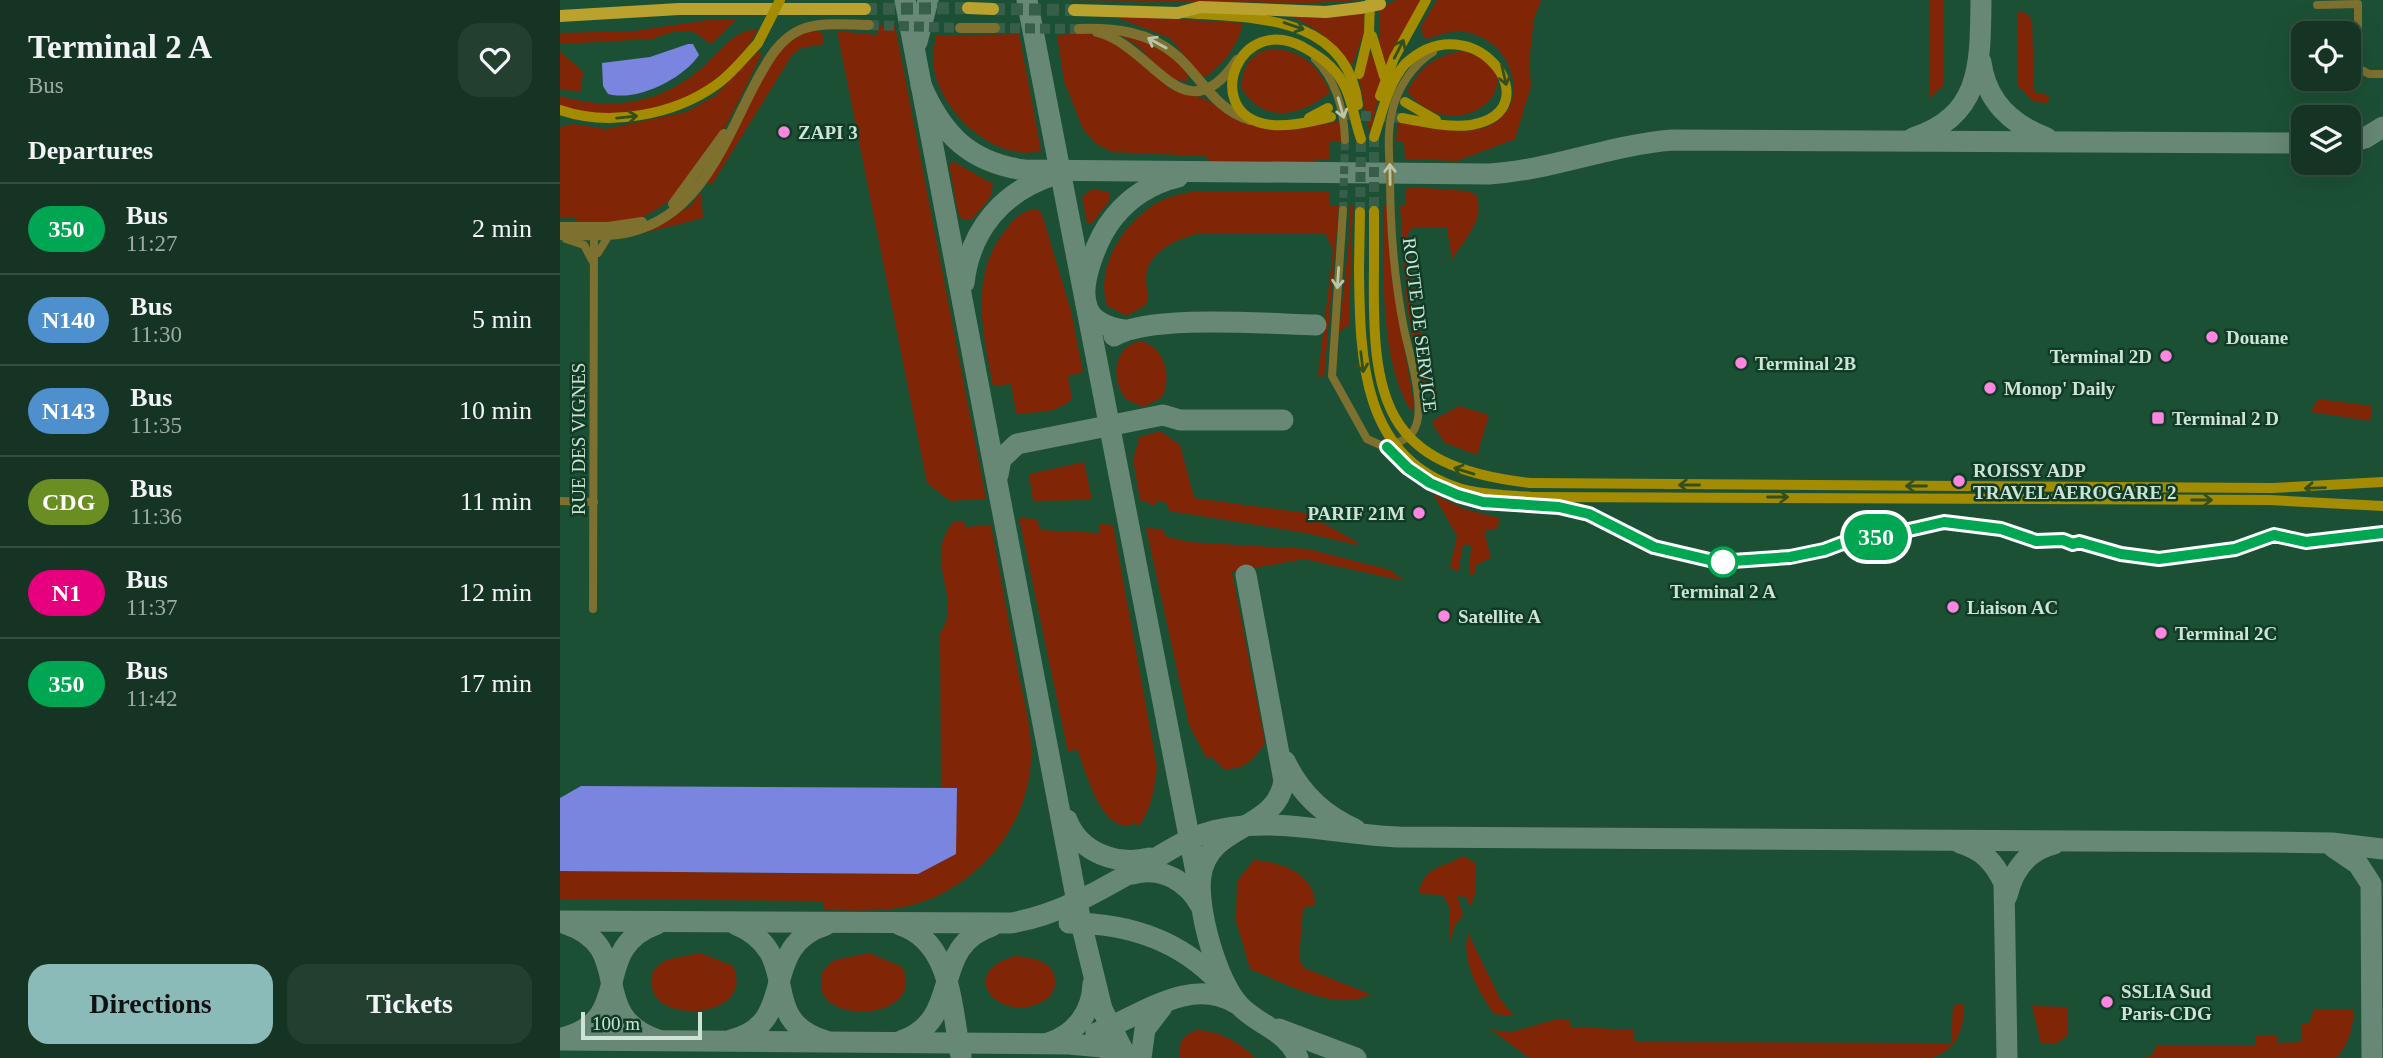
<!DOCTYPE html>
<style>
body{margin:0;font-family:"Times New Roman",serif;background:#223f30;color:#f1f3f6;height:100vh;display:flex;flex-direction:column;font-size:26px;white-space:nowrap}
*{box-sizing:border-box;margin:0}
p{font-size:23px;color:#9daaa6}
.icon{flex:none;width:38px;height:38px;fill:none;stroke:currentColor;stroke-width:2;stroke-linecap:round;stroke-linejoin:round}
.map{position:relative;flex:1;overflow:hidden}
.drawer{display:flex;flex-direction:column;background:#153423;width:560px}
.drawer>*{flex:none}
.badge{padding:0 14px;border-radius:23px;font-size:24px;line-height:46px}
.controls{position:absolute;left:1731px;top:21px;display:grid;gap:14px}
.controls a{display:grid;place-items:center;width:70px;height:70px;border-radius:14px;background:#153423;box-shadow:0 7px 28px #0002,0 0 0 2px #344f41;font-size:35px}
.scale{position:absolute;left:21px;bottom:18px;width:121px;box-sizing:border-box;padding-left:7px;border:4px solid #cde3d5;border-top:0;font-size:19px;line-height:24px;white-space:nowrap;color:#cde3d5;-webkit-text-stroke:5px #103b25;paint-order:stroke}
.map>.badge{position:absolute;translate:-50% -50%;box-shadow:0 0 0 4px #fff}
h2{padding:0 28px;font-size:26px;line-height:63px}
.round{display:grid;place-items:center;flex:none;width:74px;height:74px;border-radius:21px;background:#223f30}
.overview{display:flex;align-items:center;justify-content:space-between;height:119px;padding:0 28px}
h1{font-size:33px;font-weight:600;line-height:52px}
.cta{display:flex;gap:14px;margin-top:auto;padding:14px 28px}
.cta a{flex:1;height:80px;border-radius:21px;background:#8bbbb9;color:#111;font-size:28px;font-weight:600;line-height:80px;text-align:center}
.cta a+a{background:#223f30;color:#f1f3f6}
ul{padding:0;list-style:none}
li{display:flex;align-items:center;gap:21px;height:91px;padding:0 28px;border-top:2px solid #344f41}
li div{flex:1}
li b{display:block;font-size:26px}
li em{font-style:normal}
li .badge{min-width:77px;font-weight:700;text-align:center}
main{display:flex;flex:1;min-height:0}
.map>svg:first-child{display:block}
.built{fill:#1c5034;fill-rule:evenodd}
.green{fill:#802606}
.water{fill:#7a85df}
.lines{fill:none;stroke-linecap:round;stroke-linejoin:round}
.taxiway{stroke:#678875;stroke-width:21}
.minor-tunnel{stroke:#375e48;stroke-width:8;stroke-dasharray:8 4;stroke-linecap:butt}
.tertiary-tunnel{stroke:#375e48;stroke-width:10;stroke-dasharray:10 5;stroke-linecap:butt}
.secondary-tunnel{stroke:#375e48;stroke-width:10;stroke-dasharray:10 5;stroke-linecap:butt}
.primary-tunnel{stroke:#375e48;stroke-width:12;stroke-dasharray:12 6;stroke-linecap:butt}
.minor{stroke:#7e702e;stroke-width:8}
.tertiary{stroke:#7e702e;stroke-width:10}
.secondary{stroke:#a38c01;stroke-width:10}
.primary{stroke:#baa22e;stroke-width:12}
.secondary-bridge{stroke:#a38c01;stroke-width:10}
.primary-bridge{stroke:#baa22e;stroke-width:12}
.oneway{stroke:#354f1c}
.oneway2{stroke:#b9c6ab}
.line-casing{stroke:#fff;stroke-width:16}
.line{stroke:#00a651;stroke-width:10}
.poi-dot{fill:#fe86e1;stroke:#103b25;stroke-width:2.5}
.stop-dot{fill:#fff;stroke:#00a651;stroke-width:3.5}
.labels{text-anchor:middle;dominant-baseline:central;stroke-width:5;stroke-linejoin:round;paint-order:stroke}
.poi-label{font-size:19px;font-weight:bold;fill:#cde3d5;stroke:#103b25;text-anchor:start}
.street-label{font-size:19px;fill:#cde3d5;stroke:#103b25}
.stop-label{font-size:19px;font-weight:bold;fill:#cde3d5;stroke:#103b25}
</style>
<main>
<section class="drawer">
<div class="overview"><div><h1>Terminal 2 A</h1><p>Bus</p></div><a class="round"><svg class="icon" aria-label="heart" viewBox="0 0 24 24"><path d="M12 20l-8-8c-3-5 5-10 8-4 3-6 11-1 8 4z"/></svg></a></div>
<h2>Departures</h2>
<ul>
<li><span class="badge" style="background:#00a651;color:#fff">350</span><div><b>Bus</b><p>11:27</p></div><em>2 min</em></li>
<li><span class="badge" style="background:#4d90cd;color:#fff">N140</span><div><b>Bus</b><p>11:30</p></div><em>5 min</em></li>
<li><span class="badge" style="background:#4d90cd;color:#fff">N143</span><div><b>Bus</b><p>11:35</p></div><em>10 min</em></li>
<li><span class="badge" style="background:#6b8e23;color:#fff">CDG</span><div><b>Bus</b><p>11:36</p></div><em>11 min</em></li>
<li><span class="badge" style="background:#e6007e;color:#fff">N1</span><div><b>Bus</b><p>11:37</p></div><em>12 min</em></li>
<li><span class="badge" style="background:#00a651;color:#fff">350</span><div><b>Bus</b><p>11:42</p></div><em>17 min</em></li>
</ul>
<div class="cta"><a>Directions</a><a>Tickets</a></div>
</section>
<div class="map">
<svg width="1823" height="1058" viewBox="0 0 1823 1058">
<rect width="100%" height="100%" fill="#1c462f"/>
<path class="built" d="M 0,0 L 1823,0 L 1823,1058 L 0,1058 ZM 1743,33 L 1788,33 L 1788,79 L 1743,79 ZM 1743,117 L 1788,117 L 1788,163 L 1743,163 Z"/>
<g class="green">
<path d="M 502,0 L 802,0 L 750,3 Z"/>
<path d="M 836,0 L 861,0 L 827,67 L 819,44 L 819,9 Z"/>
<path d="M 877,0 L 981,0 L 974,19 L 969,62 L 971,86 L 955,139 L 897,161 L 845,159 L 844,142 L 836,142 L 838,120 C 860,123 890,133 912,130 C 992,119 945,2 869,39 L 863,37 L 861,26 Z"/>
<path d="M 1370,0 L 1384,0 L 1384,85 L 1370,98 Z"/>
<path d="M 804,12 L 803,35 L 792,66 C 775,42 757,28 730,16 Z"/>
<path d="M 1458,12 L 1466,13 L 1472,20 L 1474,89 L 1476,93 L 1489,95 L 1488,103 L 1473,101 L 1458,86 Z"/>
<path d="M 553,16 L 683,23 C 678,45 664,65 643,78 L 610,38 Z"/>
<path d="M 147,20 L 176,20 L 151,44 L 132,31 L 113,32 L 92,39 L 0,44 L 0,33 L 75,31 Z"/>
<path d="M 318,25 L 335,26 L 426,499 L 390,501 L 367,483 L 277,31 L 317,35 Z"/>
<path d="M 198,29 C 163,99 72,129 0,106 L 0,96 C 53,112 105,103 146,64 C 163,48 173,31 198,29 Z"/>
<path d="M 247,32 L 262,32 L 264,44 L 241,48 L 232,55 L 152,184 L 147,183 L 215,56 L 225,44 Z"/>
<path d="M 555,32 C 575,37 631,56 628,82 L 609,78 L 578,46 Z"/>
<path d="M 526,33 L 547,38 L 569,49 L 610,89 L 643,98 L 682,121 L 699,127 L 735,129 L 781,121 L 783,141 L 770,142 L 770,159 L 655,171 L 646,156 L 551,152 L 534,142 L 523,129 L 504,81 L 497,35 Z"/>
<path d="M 459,34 L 481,151 C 433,163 378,109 373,63 C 372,54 375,44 376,36 Z"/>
<path d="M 709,49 C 740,48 758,66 770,92 C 742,116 704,125 682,89 C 681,69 689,55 709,49 Z"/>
<path d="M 0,51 L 23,72 L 21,91 L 0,90 Z"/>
<path d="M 902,51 C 985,70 903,157 847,92 C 860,67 874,56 902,51 Z"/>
<path d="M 197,52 L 202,53 C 175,108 135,204 71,221 C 54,225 35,222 17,222 L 16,217 L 0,217 L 0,127 L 14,124 L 46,129 L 126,112 L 155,96 Z"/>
<path d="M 811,53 L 822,79 L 810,136 L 799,78 L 808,54 Z"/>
<path d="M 394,162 L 433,184 L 430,198 L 412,219 L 402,219 L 398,213 L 389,164 Z"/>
<path d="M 852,187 L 907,191 L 916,194 C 926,221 904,238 892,260 L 887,228 L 854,227 L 848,233 L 855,312 L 878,396 L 864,392 L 847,309 L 840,205 L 845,205 L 846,189 Z"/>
<path d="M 532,189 L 549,192 L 550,200 L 532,223 L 527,223 L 522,197 Z"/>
<path d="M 637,191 L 770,192 L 769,205 L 779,205 L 764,377 L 758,376 L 773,250 L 765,233 L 636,234 C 616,239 586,253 586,278 C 586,289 589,294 586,305 L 567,316 L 547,306 C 535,267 563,224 595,204 C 608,196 622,194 637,191 Z"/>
<path d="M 141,192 L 143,218 L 84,233 L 130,206 Z"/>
<path d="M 789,205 L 793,205 L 789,325 L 779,332 L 789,241 Z"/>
<path d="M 824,206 L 827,206 L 832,279 L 854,404 L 852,412 C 818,361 824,266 824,206 Z"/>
<path d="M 474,209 L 480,211 L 483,218 L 511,311 L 523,372 L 508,376 L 512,399 C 498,413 475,413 456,413 L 451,384 L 433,386 C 423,334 409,277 444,232 C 452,221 460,212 474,209 Z"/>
<path d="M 581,341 C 605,347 613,379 601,398 L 583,407 L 566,399 C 550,379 553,346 581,341 Z"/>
<path d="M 1758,399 L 1812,406 L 1810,421 L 1751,412 Z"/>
<path d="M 899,406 L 929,415 L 917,455 L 885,443 L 873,425 L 872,421 Z"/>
<path d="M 600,431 L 620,445 L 634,498 L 745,513 L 797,542 L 797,545 L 746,533 L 609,511 L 607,503 L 595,500 L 596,506 L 580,500 L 573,459 L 579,440 L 577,438 Z"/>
<path d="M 524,462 L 532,500 L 473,501 L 469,474 Z"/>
<path d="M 873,494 L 904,509 L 939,518 L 938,528 L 924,531 L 931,558 L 916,565 L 914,575 L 909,574 L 911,546 L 903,544 L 898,572 L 890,567 L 897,536 Z"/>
<path d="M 459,518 L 477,519 L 480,530 L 540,533 L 539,524 L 553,525 L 597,767 C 594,789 592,809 578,827 L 576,823 C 542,839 526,771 517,749 L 508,752 Z"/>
<path d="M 404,521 L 406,527 L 431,525 C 440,574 449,623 458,672 C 463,697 471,724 471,750 C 473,824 416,892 344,907 C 318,912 290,910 264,910 L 263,901 L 0,899 L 0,871 L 358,874 L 396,788 L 381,788 L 380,633 C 405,599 361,561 393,522 Z"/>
<path d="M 586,528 L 602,529 L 607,537 L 629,542 L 748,549 L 830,570 L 844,581 L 744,559 L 672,572 L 705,743 C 693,760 686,769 664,769 L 650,756 L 647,759 L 629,725 Z"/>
<path d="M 903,856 L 915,863 L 915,894 L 911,906 L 907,901 L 908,897 L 897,896 L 903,915 L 895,925 L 889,945 L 890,908 L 883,895 L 859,894 C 863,865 884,868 903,856 Z"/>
<path d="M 694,860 C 720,862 755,873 755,905 L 743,908 L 739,959 L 744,968 L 810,994 C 780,1014 720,981 690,969 L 676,921 L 677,881 Z"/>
<path d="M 908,933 L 940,999 L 954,1016 L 934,1014 C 918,990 901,963 908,933 Z"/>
<path d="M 140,953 L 173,966 C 194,1013 115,1023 96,997 C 90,989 92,979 93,970 L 106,960 Z"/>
<path d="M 309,953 L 342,967 C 364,1013 284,1024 265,997 C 259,989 261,979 263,970 L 275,960 Z"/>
<path d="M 456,956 C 473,958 496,961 495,983 C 495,990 491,996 485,1000 C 442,1027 392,973 456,956 Z"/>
<path d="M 1404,1004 C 1404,1030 1397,1050 1371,1058 L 969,1058 L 929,1028 C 957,1040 981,1017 1009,1019 L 1011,1027 L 1073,1030 L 1075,1042 L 1391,1043 L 1393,1005 Z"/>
<path d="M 1472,1006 L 1508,1007 L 1508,1035 L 1497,1043 L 1481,1044 Z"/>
<path d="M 1794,1009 C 1793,1027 1789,1045 1776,1058 L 1585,1058 L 1593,1054 L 1596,1045 L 1695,1046 L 1695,1035 L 1717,1035 L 1718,1043 L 1741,1042 L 1742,1024 L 1749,1023 L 1754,1010 Z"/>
<path d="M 637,1030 C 661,1032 678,1041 695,1058 L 620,1058 C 618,1043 622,1035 637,1030 Z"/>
</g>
<g class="water">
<path d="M 128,44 L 133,44 L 139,55 C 123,79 77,102 48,94 L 43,86 L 42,63 L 90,57 Z"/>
<path d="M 21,786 L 397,788 L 396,854 L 358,874 L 0,871 L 0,798 Z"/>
</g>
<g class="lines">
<g class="taxiway">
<path d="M 345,0 L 521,923 L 542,1009 L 567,1058"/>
<path d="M 467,0 L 640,893"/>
<path d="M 357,42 L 368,0"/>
<path d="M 1421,62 C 1426,101 1452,125 1487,138"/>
<path d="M 361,85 C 382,134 409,162 464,170 L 929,174 C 992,170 1050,145 1112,140 L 1743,143"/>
<path d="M 1353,138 C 1423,115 1420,62 1421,0"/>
<path d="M 1788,143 L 1805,138 L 1823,127"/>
<path d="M 404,283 C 410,230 443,191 494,175"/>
<path d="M 564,330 C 550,328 533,322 528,309 C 517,285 539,235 554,217 C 570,197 593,183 618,177"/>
<path d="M 554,336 C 591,314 708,324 756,325"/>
<path d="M 438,475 L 441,459 L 457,444 L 603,415 L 620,420 L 723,420"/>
<path d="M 686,575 L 724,781 C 716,832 648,823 641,876 C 636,907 657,983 680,1006 C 699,1026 727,1030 738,1058"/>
<path d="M 725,761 C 740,793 763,815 795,829"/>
<path d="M 507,820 C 520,853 557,866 590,858"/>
<path d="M 1400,843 C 1423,850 1434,862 1444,883 L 1447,1058"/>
<path d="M 1773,847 L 1798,864 L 1811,884 L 1812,1058"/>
<path d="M 572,874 C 602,866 627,881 641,906"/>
<path d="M 1447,896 C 1453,870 1468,850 1494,844"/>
<path d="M 0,921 L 451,923 C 503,914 545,887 591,861 C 608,851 624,840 643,834 C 705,813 775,835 839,837 L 1706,842 L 1772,843 L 1823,849"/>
<path d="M 509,923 C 567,923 620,940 660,983"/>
<path d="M 6,924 C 78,948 24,1015 98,1040"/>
<path d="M 175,924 C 248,955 192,1019 266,1041"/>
<path d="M 340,925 C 393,942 391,1010 401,1056"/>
<path d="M 719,1029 L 796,1058"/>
<path d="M 536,1033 C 578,1017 631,975 675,1003"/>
<path d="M 2,1038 C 78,1019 27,949 97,924"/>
<path d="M 0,1040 L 509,1044 L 542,1047 L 563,1058"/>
<path d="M 171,1040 C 241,1023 196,947 266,925"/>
<path d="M 341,1041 C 405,1019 368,947 432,926"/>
<path d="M 488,1043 C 515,1035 532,1012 533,984"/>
<path d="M 581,1058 L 585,1029 L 602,1007"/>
</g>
<path class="minor-tunnel" d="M 783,210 L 785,140"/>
<g class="tertiary-tunnel">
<path d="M 309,25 L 400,28"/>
<path d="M 435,28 L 519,29"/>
</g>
<g class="secondary-tunnel">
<path d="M 786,115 L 842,118"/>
<path d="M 814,137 L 814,211"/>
<path d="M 800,212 L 801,139"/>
</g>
<g class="primary-tunnel">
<path d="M 305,9 L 408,8"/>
<path d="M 433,9 L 514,10"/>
</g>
<g class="minor">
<path d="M 1757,5 L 1798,4 L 1798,68 L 1809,74 L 1823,74"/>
<path d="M 755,59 C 777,81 784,110 785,140"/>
<path d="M 783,210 L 772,376 L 807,439 L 825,447 C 835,445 851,438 855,428 C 866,406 849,353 844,329 C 834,278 830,227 830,175 C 829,154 827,132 832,112 C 837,89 853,64 873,52"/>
<path d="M 6,239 L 24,245 L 32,260"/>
<path d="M 38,253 L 49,235"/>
<path d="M 0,501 L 34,502"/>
<path d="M 33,609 L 34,232"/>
</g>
<g class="tertiary">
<path d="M 400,28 L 435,28"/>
<path d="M 519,29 C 554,28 589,31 617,56 C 643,79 654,109 690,120"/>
<path d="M 537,32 C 593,45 624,139 677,60"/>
<path d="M 113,204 L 164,134"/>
<path d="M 0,227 L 48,227 L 82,222"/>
<path d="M 0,235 C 23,235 47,237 69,232 C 141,216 165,140 196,82 C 207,62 218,40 240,30 C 260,21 287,25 309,25"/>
</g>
<g class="secondary">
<path d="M 624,13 C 693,18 787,14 798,105"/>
<path d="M 812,36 L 824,76"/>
<path d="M 799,74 L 809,33 L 810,0"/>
<path d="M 820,96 L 834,58 L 866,0"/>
<path d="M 845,102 L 876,120"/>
<path d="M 0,110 C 49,127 114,115 156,85 C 172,74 185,57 198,43"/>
<path d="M 771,117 C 750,122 722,129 701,123 C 644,107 679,13 743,47 C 759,56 774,66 783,83 C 793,100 794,120 801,139"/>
<path d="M 749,118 L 768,108"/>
<path d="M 814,137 C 822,113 828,84 845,64 C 913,0 995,110 911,125 C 889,128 863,122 842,118"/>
<path d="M 814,266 L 814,211"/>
<path d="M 799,269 L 800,212"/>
<path d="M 971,483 L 1712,488 L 1823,482"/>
<path d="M 972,497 L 1709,500 L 1823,506"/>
</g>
<g class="primary">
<path d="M 408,8 L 433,9"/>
<path d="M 514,10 L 618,13 L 640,7 L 766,12 L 800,8"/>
<path d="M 0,16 L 119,9 L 305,9"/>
</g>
<g class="secondary-bridge">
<path d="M 198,43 L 220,0"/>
<path d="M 814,266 C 812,399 821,467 971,483"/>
<path d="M 799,269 C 800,355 800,459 902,489 C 924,495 949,495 972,497"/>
</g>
<path class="primary-bridge" d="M 800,8 L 820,4"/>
</g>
<defs><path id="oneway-shaft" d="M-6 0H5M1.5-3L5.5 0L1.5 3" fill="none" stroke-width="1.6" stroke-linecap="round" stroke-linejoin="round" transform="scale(1.75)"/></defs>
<g class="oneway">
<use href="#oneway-shaft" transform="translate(734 26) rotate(19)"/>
<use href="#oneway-shaft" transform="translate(839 49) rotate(-63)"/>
<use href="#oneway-shaft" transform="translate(944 75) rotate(77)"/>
<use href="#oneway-shaft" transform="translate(67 117) rotate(-6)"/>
<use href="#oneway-shaft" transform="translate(802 362) rotate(83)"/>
<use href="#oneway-shaft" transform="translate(904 471) rotate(-163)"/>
<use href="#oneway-shaft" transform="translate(1129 485) rotate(-180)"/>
<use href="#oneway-shaft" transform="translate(1356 486) rotate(-180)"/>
<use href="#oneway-shaft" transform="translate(1755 488) rotate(178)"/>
<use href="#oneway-shaft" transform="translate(1218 497)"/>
<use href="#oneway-shaft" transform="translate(1642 500)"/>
</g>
<g class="oneway2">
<use href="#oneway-shaft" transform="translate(597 43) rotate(-151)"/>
<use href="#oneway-shaft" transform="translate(781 108) rotate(74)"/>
<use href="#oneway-shaft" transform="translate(830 174) rotate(-91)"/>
<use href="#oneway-shaft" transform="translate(778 278) rotate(94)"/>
</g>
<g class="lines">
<g class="line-casing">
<path id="line" d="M 827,447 L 848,468 L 870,483 L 898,495 L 923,502 L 999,507 L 1029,514 L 1094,547 L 1158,562 L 1230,557 L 1264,550 L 1296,538 L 1314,538 L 1384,522 L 1441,529 L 1476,541 L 1503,540 L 1513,544 L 1519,542 L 1561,554 L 1599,559 L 1675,549 L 1714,535 L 1746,542 L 1823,533"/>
</g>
<use href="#line" class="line"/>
</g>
<g class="poi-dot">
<circle cx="224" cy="132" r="7"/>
<circle cx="1652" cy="337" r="7"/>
<circle cx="1606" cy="356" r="7"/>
<circle cx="1181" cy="363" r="7"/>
<circle cx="1430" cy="388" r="7"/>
<rect x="1591" y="411" width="14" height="14" rx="3.5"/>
<circle cx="1399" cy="481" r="7"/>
<circle cx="859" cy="513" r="7"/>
<circle cx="1393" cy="607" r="7"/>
<circle cx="884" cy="616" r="7"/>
<circle cx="1601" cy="633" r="7"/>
<circle cx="1547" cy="1002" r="7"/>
</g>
<circle class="stop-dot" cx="1163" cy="562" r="14"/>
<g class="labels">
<g class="poi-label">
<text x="238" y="132">ZAPI 3</text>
<text x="1666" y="337">Douane</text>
<text x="1592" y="356" text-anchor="end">Terminal 2D</text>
<text x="1195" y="363">Terminal 2B</text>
<text x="1444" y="388">Monop' Daily</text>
<text x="1612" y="418">Terminal 2 D</text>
<text x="1413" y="470">ROISSY ADP<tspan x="1413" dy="22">TRAVEL AEROGARE 2</tspan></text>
<text x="845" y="513" text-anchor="end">PARIF 21M</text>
<text x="1407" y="607">Liaison AC</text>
<text x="898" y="616">Satellite A</text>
<text x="1615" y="633">Terminal 2C</text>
<text x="1561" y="991">SSLIA Sud<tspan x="1561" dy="22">Paris-CDG</tspan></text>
</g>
<g class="street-label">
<text transform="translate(860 325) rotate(83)">ROUTE DE SERVICE</text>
<text transform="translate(18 439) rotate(-90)">RUE DES VIGNES</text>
</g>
<g class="stop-label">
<text x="1163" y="591">Terminal 2 A</text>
</g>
</g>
</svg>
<div class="controls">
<a><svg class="icon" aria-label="locate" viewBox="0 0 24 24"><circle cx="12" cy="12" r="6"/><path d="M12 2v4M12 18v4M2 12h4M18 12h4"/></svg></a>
<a><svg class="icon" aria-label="layers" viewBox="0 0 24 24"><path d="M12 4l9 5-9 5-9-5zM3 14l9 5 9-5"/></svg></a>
</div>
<div class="scale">100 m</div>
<b class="badge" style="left:1316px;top:537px;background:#00a651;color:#fff">350</b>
</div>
</main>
